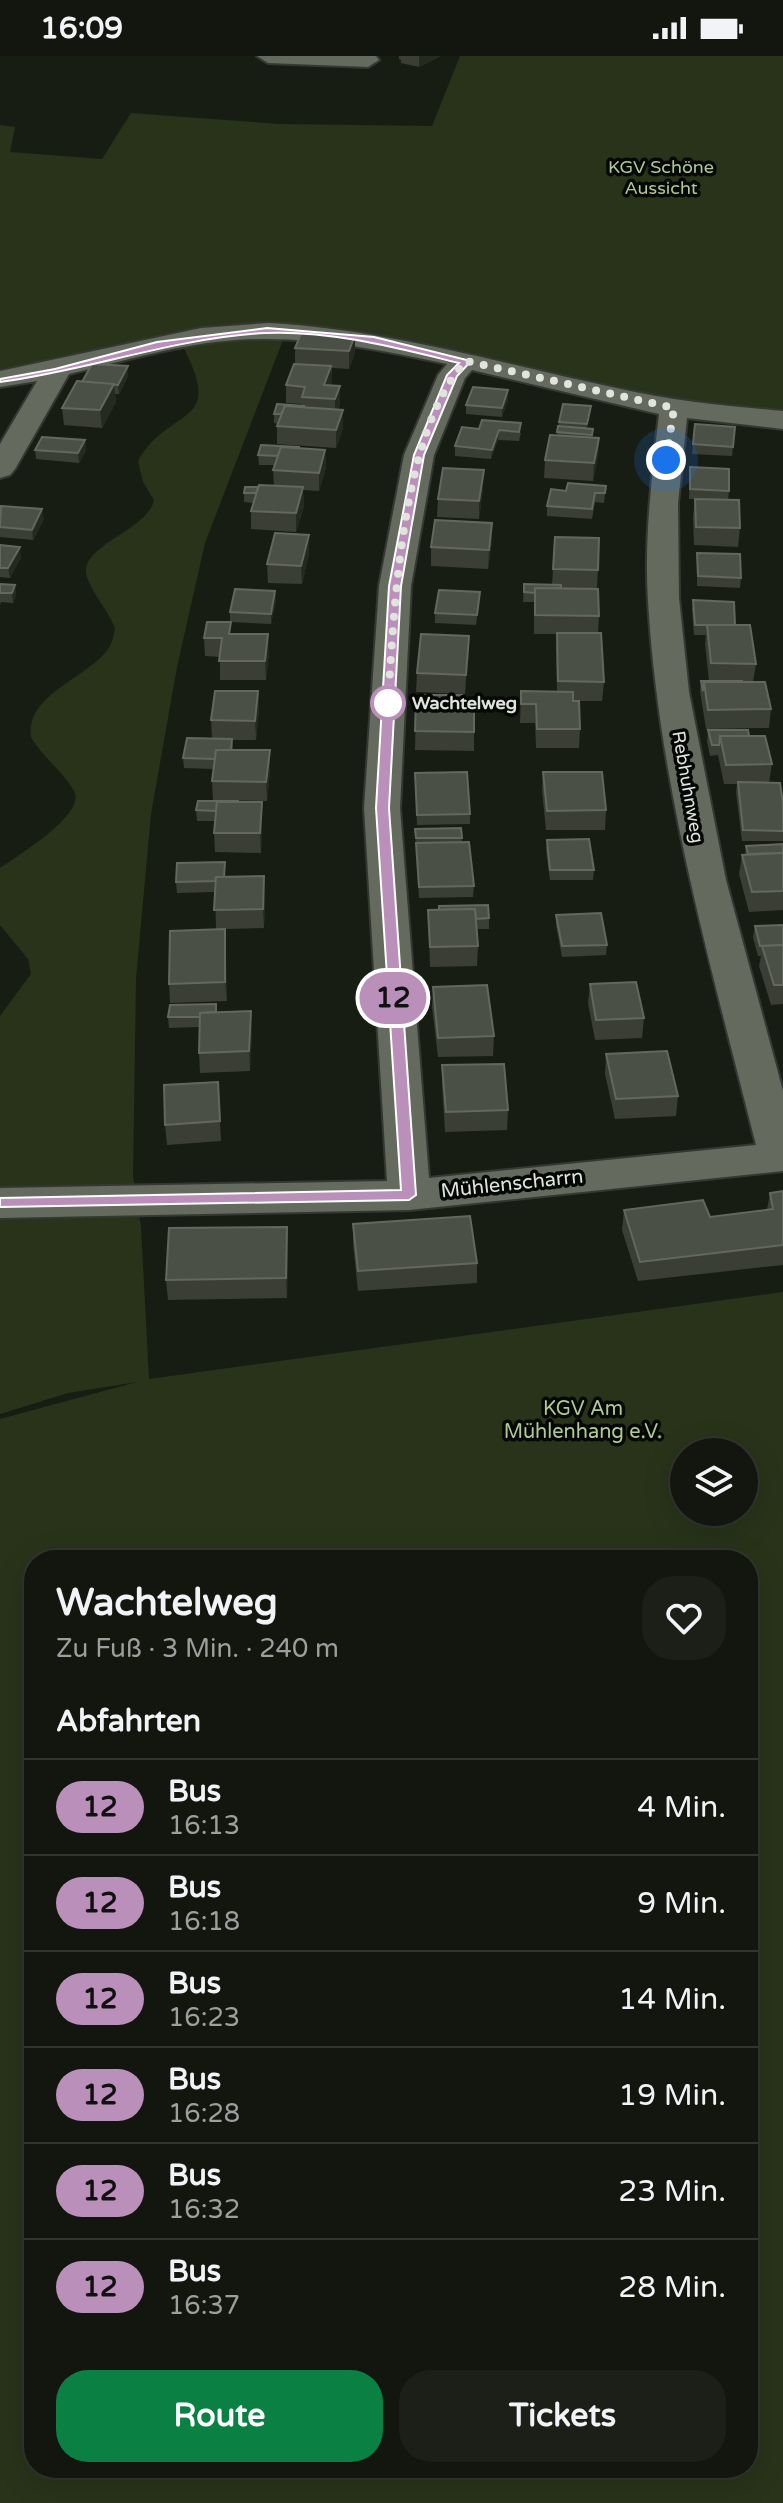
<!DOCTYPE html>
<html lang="de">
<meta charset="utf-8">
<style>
body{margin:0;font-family:"Varela Round",sans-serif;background:#1b1f17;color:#f1f3f6;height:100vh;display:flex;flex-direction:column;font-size:30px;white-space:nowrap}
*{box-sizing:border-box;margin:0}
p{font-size:26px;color:#9c9f9e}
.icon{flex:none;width:44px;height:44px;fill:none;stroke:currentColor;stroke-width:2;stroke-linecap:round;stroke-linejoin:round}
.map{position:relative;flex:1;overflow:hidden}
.drawer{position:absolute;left:24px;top:1494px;width:734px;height:928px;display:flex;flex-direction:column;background:#12160e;border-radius:32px;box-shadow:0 8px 32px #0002,0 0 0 2px #31352e}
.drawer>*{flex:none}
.badge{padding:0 16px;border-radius:26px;font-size:28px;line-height:52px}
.controls{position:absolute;left:670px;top:1382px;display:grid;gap:16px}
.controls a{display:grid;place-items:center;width:88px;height:88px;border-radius:50%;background:#12160e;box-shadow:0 8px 32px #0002,0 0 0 2px #31352e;font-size:40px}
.you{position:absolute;width:40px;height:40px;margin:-20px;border:6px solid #fff;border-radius:50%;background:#1a73e8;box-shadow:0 0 0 12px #1a73e833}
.map>.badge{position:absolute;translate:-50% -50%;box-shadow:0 0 0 4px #fff}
h2{padding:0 32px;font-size:30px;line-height:72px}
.round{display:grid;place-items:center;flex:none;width:84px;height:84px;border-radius:32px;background:#1b1f17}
.headline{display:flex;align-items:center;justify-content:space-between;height:136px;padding:0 32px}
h1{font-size:38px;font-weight:800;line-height:60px}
.cta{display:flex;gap:16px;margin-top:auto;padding:16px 32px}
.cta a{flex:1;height:92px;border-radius:32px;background:#0b8043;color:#fff;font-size:32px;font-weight:800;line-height:92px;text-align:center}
.cta a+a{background:#1b1f17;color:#f1f3f6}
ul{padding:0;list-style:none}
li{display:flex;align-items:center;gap:24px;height:96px;padding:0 32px;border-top:2px solid #31352e}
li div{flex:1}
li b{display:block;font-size:30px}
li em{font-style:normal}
li .badge{min-width:88px;font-weight:700;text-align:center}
.status{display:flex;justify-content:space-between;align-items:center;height:56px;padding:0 40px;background:#12160e;direction:ltr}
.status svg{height:22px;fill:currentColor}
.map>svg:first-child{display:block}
.green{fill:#28331a;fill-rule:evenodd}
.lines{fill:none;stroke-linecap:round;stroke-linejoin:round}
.minor-casing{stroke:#343832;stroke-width:4}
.minor{fill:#646a5d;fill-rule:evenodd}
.wall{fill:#3a3e34}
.shaded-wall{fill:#252a1f}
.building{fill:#4b5046;stroke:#63675e;stroke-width:2}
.line{fill:#ba8fba;stroke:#fff;stroke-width:2}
.walk{stroke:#e0e4dd;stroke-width:8;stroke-dasharray:0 14.4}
.stop-dot{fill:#fff;stroke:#ba8fba;stroke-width:4}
.labels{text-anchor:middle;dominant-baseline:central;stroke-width:7;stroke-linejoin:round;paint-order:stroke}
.far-park-label{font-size:18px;fill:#b1ca93;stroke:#050704}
.far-stop-label{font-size:18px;font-weight:bold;fill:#e0e4dd;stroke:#050704;text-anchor:start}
.far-street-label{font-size:18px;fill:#e0e4dd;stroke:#050704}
.street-label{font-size:20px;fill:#e0e4dd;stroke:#050704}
.park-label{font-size:20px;fill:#b1ca93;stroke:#050704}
</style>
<div class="status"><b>16:09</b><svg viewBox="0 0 49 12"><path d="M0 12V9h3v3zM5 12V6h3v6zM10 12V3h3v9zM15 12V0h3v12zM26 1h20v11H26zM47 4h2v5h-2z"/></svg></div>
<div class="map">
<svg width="783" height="2447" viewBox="0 0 783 2447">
<rect width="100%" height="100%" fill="#181d13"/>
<path class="green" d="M 460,0 L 783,0 L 783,364 L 286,276 L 205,487 L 177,611 L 151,758 L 136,923 L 133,1120 L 141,1171 L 149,1323 L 783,1236 L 783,2447 L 0,2447 L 0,1363 L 137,1326 L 68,1337 L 0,1358 L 0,960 L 31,918 L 28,903 L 0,869 L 0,812 C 17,800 87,758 74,735 C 63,715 42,701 31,681 C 25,637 92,621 110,590 C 113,585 114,577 115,572 C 108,554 93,539 87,521 C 76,490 148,475 154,444 L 143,426 L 138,405 C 171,347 228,374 180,285 L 0,323 L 0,69 L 15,71 L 10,96 L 102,103 L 131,57 L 279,68 L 432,70 ZM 684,1396 L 744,1396 L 744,1456 L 684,1456 ZM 34,1504 L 748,1504 L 748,2412 L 34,2412 Z"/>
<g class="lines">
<g class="minor-casing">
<g id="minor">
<path d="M 257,0 L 376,0 L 379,4 L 368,11 L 268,7 Z"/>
<path d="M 269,267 C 390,274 503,308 621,333 C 674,345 728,350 783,355 L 783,373 L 687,362 L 678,447 L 679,542 L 689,636 L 726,824 L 783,1035 L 783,1115 L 409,1154 L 0,1162 L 0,1132 L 387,1125 L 364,752 L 379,530 L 404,399 L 438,319 L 447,308 C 378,293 307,279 236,284 C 179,288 124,305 69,318 L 15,413 L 10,419 L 0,422 L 0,388 L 37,325 L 0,331 L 0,315 L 201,272 ZM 472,314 L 659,358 C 652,420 644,482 648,545 C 659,731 711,910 756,1089 L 429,1122 L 400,752 L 411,530 L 434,399 L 465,322 Z"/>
</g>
</g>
<use href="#minor" class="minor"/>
</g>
<g class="wall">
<path d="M 399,0 L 441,0 L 419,11 L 401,7 L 401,4 L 399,3 Z"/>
<path d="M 355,279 L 355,296 L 349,313 L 332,312 L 331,330 L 340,330 L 340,348 L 338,354 L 343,372 L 336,392 L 277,388 L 277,370 L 278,368 L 274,367 L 274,358 L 302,350 L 302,348 L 286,347 L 286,329 L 295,308 L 295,292 Z"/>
<path d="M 128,320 L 119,338 L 115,338 L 116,346 L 102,372 L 64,369 L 62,352 L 82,326 Z"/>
<path d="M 508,334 L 508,344 L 502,361 L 466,358 L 466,349 Z"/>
<path d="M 591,350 L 587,372 L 593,373 L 592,382 L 599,382 L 598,400 L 593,425 L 544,422 L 545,404 L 557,379 L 559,366 Z"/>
<path d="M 482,364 L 521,377 L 519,385 L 498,384 L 491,403 L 455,400 L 455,390 L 479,373 Z"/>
<path d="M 695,368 L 735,371 L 732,400 L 692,398 Z"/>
<path d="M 85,384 L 86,394 L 79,407 L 36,403 L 35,394 Z"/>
<path d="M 299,393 L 325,394 L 326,412 L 319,435 L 303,434 L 304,450 L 296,476 L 251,473 L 251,455 L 253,447 L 244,446 L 244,437 L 258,431 L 274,430 L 273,414 L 275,409 L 259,409 L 258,399 Z"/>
<path d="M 690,411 L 729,435 L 728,444 L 740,472 L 738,491 L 694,489 L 693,461 L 695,443 L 689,443 Z"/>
<path d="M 606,430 L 604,447 L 595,446 L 592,463 L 547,460 L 547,450 L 566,435 Z"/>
<path d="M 483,432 L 479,463 L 437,461 L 438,443 Z"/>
<path d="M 0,452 L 44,463 L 33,484 L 0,481 Z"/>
<path d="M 555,481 L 599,482 L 597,533 L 599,560 L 598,577 L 604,626 L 602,645 L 573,645 L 580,673 L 579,692 L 536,692 L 535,667 L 520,667 L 521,635 L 557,636 L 556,596 L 557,578 L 534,578 L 534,546 L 523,546 L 524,528 L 552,529 Z"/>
<path d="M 492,485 L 488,513 L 431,510 L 431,491 Z"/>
<path d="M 0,489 L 21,501 L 10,522 L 0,521 Z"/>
<path d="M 309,497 L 302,528 L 268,527 L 267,508 Z"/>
<path d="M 697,497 L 741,522 L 740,532 L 697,530 Z"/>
<path d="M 0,528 L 15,529 L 16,539 L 13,547 L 1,546 L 0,549 Z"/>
<path d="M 275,535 L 276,545 L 271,568 L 230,566 L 230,556 Z"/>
<path d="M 693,544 L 735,569 L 756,608 L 753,626 L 771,653 L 769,672 L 706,673 L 700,635 L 701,625 L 709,625 L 705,588 L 706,579 L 694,579 L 692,554 Z"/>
<path d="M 479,546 L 476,569 L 435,567 L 435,557 Z"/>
<path d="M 231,578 L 269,597 L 266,624 L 220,624 L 220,601 L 205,600 L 204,582 Z"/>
<path d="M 469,580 L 465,638 L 416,636 L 417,617 Z"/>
<path d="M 258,635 L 259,654 L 256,684 L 232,684 L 233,694 L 270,694 L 270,714 L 267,745 L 213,744 L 212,725 L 213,713 L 184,712 L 183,702 L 212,683 L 211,664 Z"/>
<path d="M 416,642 L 474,643 L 474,695 L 415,694 Z"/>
<path d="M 708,674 L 749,680 L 772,708 L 769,727 L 783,747 L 783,785 L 742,785 L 736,736 L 737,728 L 724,728 L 718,699 L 710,700 L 707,685 Z"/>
<path d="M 543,716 L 606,754 L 605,774 L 546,774 L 542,735 Z"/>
<path d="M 415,717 L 470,758 L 470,768 L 417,769 Z"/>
<path d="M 239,746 L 262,746 L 262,765 L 261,797 L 215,796 L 214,777 L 215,765 L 197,765 L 196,754 Z"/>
<path d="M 461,772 L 462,786 L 474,830 L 473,841 L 419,842 L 415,773 Z"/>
<path d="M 547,784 L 594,814 L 593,824 L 550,824 L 546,794 Z"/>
<path d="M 783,788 L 783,854 L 749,856 L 739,818 L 742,799 L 745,798 L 746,790 Z"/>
<path d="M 225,806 L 225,821 L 265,840 L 264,872 L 225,873 L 227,945 L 170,947 L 169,928 L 216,873 L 215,836 L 177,837 L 176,826 Z"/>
<path d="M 428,854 L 489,862 L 489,873 L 477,873 L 478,890 L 477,910 L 430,911 Z"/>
<path d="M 556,859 L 607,889 L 606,899 L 562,901 L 556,869 Z"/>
<path d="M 783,869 L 783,948 L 771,949 L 759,910 L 761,900 L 758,900 L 753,881 L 755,870 Z"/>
<path d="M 590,928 L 644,962 L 642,982 L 595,984 L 588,947 Z"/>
<path d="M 433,931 L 494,980 L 493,1000 L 438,1001 L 432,951 Z"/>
<path d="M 216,956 L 252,974 L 250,1015 L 200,1017 L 199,997 L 199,971 L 169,972 L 168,961 Z"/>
<path d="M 606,998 L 678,1040 L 676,1060 L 615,1063 L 605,1018 Z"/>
<path d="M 442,1009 L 508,1054 L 507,1074 L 445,1076 L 442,1029 Z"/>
<path d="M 218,1026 L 221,1085 L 167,1089 L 165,1069 Z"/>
<path d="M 783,1135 L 783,1209 L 638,1225 L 622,1174 L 624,1154 L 710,1161 L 767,1154 L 770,1137 Z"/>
<path d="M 353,1168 L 477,1207 L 477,1227 L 358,1235 L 353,1188 Z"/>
<path d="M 287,1171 L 288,1191 L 287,1242 L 168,1244 L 166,1224 Z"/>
</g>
<g class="shaded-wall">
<path d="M 419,0 L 441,0 L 419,11 Z"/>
<path d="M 355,279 L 355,296 L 349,313 L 349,295 Z"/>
<path d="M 128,310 L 128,320 L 119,338 L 118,329 Z"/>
<path d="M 331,310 L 332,328 L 326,343 L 324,329 Z"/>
<path d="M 114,328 L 116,346 L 102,372 L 100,354 Z"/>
<path d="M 340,330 L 340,348 L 335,361 L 335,343 Z"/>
<path d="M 508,334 L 508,344 L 502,361 L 502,352 Z"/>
<path d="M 343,354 L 343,372 L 336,392 L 336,374 Z"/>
<path d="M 499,374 L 498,384 L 491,403 L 492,394 Z"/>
<path d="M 599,382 L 598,400 L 593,425 L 594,407 Z"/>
<path d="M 85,384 L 86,394 L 79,407 L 78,397 Z"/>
<path d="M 325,394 L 326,412 L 319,435 L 319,417 Z"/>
<path d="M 484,414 L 483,432 L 479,463 L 479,445 Z"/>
<path d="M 303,431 L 304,450 L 296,476 L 296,457 Z"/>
<path d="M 42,453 L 44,463 L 33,484 L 32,474 Z"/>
<path d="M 492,467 L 492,485 L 488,513 L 489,494 Z"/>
<path d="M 309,479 L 309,497 L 302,528 L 301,510 Z"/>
<path d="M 20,491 L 21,501 L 10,522 L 8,512 Z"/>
<path d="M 15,529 L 16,539 L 13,547 L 12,537 Z"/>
<path d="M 275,535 L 276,545 L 271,568 L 271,558 Z"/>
<path d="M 268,578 L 269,597 L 266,624 L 265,605 Z"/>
<path d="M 258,635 L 259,654 L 256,684 L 255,665 Z"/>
<path d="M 270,694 L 270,714 L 267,745 L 266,726 Z"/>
<path d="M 262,746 L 262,765 L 261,797 L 260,777 Z"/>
<path d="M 264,820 L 265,840 L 264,872 L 263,853 Z"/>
<path d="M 225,873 L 226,892 L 227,945 L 225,926 Z"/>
<path d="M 251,955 L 252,974 L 250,1015 L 249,995 Z"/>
<path d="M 287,1171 L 288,1191 L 287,1242 L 286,1222 Z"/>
</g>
<g class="building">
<path d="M 302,275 L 355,279 L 349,295 L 295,292 Z"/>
<path d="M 92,308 L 128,310 L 118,329 L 82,326 Z"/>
<path d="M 294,308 L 331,310 L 324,329 L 340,330 L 335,343 L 302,341 L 305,331 L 286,329 Z"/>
<path d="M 77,325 L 114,328 L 100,354 L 62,352 Z"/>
<path d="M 473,331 L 508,334 L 502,352 L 466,349 Z"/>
<path d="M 277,348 L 304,350 L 304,351 L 285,350 L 281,358 L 274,358 Z"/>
<path d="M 563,348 L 591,350 L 587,368 L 559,366 Z"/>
<path d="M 285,350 L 343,354 L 336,374 L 277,370 Z"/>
<path d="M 482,364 L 521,367 L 519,376 L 499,374 L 492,394 L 455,390 L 462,371 L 479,373 Z"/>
<path d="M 695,368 L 735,371 L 733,391 L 693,388 Z"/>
<path d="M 558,370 L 593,373 L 592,379 L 557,376 Z"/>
<path d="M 550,379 L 599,382 L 594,407 L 545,404 Z"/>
<path d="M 42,381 L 85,384 L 78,397 L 35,394 Z"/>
<path d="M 261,389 L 299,391 L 299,393 L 281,391 L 278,400 L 258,399 Z"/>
<path d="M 281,391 L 325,394 L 319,417 L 273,414 Z"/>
<path d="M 690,411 L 729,413 L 729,435 L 690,433 Z"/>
<path d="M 443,412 L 484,414 L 479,445 L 438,443 Z"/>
<path d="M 568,427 L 606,430 L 605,437 L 595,437 L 592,453 L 547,450 L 551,433 L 566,435 Z"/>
<path d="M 259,429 L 303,431 L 296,457 L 251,455 Z"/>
<path d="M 245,431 L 258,431 L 256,437 L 244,437 Z"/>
<path d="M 695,443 L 739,444 L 740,472 L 696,471 Z"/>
<path d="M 1,450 L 42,453 L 32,474 L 0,471 Z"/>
<path d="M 435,464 L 492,467 L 489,494 L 431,491 Z"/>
<path d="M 275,477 L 309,479 L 301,510 L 267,508 Z"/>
<path d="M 555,481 L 599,482 L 598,514 L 553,513 Z"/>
<path d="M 0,489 L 20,491 L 8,512 L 0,512 Z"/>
<path d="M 697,497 L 740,498 L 741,522 L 698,520 Z"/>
<path d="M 0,528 L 15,529 L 12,537 L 0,537 Z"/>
<path d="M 524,528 L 561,529 L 561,532 L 535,532 L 535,537 L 524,536 Z"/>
<path d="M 535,532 L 598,533 L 599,560 L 535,559 Z"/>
<path d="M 235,533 L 275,535 L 271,558 L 230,556 Z"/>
<path d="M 439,534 L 480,536 L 477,559 L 435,557 Z"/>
<path d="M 693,544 L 734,546 L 735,569 L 695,569 Z"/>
<path d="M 207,566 L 231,566 L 229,578 L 268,578 L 265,605 L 219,605 L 222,582 L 204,582 Z"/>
<path d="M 707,569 L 750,569 L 756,608 L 711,607 Z"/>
<path d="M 557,577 L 601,577 L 604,626 L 558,625 Z"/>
<path d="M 421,578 L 469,580 L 466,619 L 417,617 Z"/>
<path d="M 701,625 L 742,625 L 742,626 L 704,626 L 703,635 Z"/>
<path d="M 704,626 L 765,626 L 771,653 L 708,654 Z"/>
<path d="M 215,635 L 258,635 L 255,665 L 211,664 Z"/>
<path d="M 521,635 L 573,636 L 573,645 L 579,645 L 580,673 L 537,673 L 536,648 L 521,648 Z"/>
<path d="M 420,639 L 462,639 L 462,643 L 420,642 Z"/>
<path d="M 416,642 L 474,643 L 474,676 L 415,675 Z"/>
<path d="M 708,674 L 748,674 L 749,680 L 720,680 L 719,689 L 712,689 Z"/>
<path d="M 720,680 L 765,680 L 772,708 L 726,709 Z"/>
<path d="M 187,682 L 232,683 L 231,694 L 216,694 L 215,703 L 183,702 Z"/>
<path d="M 216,694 L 270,694 L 266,726 L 212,725 Z"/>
<path d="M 467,716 L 470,758 L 417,759 L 415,717 Z"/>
<path d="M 543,716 L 602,716 L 606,754 L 547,755 Z"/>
<path d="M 738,726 L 780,727 L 783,747 L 783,775 L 743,774 Z"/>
<path d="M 198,745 L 239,745 L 217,746 L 216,755 L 196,754 Z"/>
<path d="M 217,746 L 262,746 L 260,777 L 214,777 Z"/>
<path d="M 461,772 L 462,782 L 416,782 L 415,773 Z"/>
<path d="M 589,783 L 594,814 L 550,814 L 547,784 Z"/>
<path d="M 469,786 L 474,830 L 419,831 L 416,787 Z"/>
<path d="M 783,788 L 783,797 L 748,798 L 746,790 Z"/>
<path d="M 783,797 L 783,835 L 752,836 L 742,799 Z"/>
<path d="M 225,806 L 224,821 L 216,821 L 215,825 L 176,826 L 177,807 Z"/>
<path d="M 264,820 L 263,853 L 214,854 L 216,821 Z"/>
<path d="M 488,849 L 489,862 L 476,863 L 475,853 L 439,854 L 439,850 Z"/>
<path d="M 475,853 L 478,890 L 430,891 L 428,854 Z"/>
<path d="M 601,857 L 607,889 L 562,890 L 556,859 Z"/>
<path d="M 783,869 L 783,889 L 760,890 L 755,870 Z"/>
<path d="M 225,873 L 225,926 L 169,928 L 170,875 Z"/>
<path d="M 783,889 L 783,929 L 774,929 L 762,890 Z"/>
<path d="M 636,926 L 644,962 L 596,964 L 590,928 Z"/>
<path d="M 487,929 L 494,980 L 438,982 L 433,931 Z"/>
<path d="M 216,948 L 216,956 L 200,957 L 200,961 L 168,961 L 170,949 Z"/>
<path d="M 251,955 L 249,995 L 199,997 L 200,957 Z"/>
<path d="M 667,995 L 678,1040 L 616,1043 L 606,998 Z"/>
<path d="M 504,1008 L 508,1054 L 446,1056 L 442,1009 Z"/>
<path d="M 218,1026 L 220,1065 L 165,1069 L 164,1029 Z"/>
<path d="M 783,1135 L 783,1189 L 640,1206 L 624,1154 L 703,1144 L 710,1161 L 773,1153 L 770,1137 Z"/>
<path d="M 470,1160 L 477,1207 L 358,1215 L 353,1168 Z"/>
<path d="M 287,1171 L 286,1222 L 166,1224 L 169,1172 Z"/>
</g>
<path class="line" d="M 267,272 L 374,281 L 471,305 L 457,320 L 424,399 L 401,530 L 389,752 L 416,1139 L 409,1144 L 0,1151 L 0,1142 L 401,1134 L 376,752 L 389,530 L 414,399 L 447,319 L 459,307 C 397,292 330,274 265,277 C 175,282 89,314 0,326 L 0,323 L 55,313 L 157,286 Z"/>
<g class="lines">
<path class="walk" d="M 388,647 C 394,557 401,373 466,305 L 674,352 L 666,404"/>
</g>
<circle class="stop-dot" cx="388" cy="647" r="16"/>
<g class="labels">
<g class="far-park-label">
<text x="661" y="111">KGV Schöne<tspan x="661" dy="21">Aussicht</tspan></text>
</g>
<g class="far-stop-label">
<text x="412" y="647">Wachtelweg</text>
</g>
<g class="far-street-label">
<text transform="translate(688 731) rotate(80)">Rebhuhnweg</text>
</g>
<g class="street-label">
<text transform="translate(512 1128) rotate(-6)">Mühlenscharrn</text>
</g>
<g class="park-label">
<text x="583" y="1353">KGV Am<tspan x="583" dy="23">Mühlenhang e.V.</tspan></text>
</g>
</g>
</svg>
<div class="controls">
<a><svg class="icon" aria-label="layers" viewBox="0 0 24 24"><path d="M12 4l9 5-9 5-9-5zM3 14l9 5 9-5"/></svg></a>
</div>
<div class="you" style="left:666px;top:404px"></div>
<b class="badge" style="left:393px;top:942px;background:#ba8fba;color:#111">12</b>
<section class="drawer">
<div class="headline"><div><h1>Wachtelweg</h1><p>Zu Fuß · 3 Min. · 240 m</p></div><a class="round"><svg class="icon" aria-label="heart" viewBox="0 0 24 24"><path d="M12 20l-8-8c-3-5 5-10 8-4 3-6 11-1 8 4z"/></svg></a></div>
<h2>Abfahrten</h2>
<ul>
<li><span class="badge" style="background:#ba8fba;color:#111">12</span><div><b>Bus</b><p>16:13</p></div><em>4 Min.</em></li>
<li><span class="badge" style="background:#ba8fba;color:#111">12</span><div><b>Bus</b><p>16:18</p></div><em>9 Min.</em></li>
<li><span class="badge" style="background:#ba8fba;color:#111">12</span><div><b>Bus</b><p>16:23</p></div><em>14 Min.</em></li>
<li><span class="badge" style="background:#ba8fba;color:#111">12</span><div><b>Bus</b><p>16:28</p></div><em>19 Min.</em></li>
<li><span class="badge" style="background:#ba8fba;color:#111">12</span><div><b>Bus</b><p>16:32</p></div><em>23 Min.</em></li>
<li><span class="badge" style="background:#ba8fba;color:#111">12</span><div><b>Bus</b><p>16:37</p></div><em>28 Min.</em></li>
</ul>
<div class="cta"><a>Route</a><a>Tickets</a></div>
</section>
</div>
